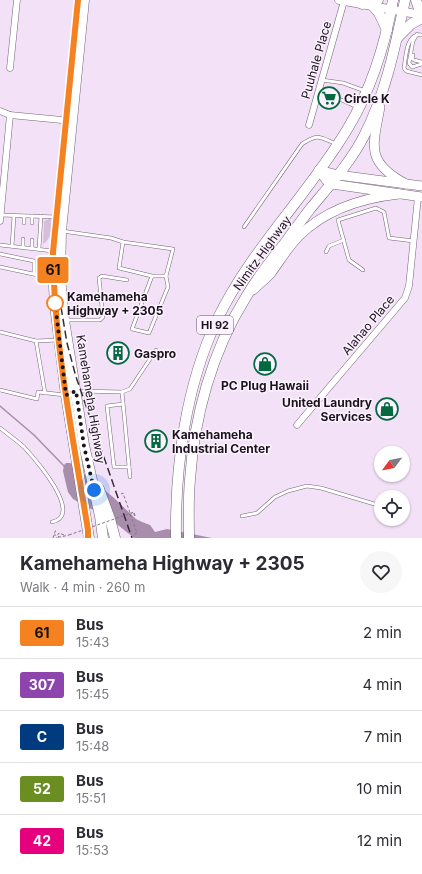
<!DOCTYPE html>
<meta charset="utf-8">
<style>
body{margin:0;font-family:Inter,sans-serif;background:#f7f7f7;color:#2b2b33;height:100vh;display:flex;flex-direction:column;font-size:15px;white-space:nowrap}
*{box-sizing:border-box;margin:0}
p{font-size:13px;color:#7c7c81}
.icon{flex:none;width:22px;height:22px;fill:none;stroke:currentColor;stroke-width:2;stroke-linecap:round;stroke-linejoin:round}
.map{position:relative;height:538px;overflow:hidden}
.side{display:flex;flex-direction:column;background:#fff;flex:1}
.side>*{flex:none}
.badge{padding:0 8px;border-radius:3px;font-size:14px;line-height:26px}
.needle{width:26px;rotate:238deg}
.fabs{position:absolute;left:374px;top:446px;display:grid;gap:8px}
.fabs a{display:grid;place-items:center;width:36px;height:36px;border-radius:50%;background:#fff;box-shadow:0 1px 3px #0004;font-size:20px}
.you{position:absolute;width:20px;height:20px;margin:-10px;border:3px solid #fff;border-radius:50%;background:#1a73e8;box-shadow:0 0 0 6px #1a73e833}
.map>.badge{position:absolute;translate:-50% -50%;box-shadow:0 0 0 2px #fff}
.round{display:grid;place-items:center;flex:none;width:42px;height:42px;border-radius:21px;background:#f7f7f7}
.overview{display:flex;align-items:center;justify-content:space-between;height:68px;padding:0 20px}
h1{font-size:19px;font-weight:700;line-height:30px}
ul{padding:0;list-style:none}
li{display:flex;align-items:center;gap:12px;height:52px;padding:0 20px;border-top:1px solid #e1e1e2}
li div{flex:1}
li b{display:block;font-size:15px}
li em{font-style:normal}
li .badge{min-width:44px;font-weight:700;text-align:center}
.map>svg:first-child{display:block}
.green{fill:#d8bedd}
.water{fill:#a88dad}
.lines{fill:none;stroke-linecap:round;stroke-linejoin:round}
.stream{stroke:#a88dad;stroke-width:1.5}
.service-casing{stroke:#746477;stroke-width:4}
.minor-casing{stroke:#746477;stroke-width:7}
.tertiary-casing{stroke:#746477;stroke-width:9}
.secondary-casing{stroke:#746477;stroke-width:10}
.primary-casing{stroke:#746477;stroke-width:11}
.path{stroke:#867988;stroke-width:1;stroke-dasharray:3 2;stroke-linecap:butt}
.service{stroke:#fff;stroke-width:3}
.minor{stroke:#fff;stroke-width:6}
.tertiary{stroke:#fff;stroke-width:8}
.secondary{stroke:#fff;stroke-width:9}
.primary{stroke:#fff;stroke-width:10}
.rail{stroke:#352c36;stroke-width:1.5;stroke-dasharray:8 4;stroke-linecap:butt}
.path-bridge{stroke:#867988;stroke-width:1;stroke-dasharray:3 2;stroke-linecap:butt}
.line-casing{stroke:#fff;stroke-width:9}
.line{stroke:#f58220;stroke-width:6}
.walk{stroke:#1b141c;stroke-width:4;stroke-dasharray:0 7.2}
.stop-dot{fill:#fff;stroke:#f58220;stroke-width:2}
.labels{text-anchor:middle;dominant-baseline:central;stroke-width:3;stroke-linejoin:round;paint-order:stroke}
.shield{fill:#fcf1fe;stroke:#5e5660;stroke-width:1}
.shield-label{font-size:11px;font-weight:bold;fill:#1b141c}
.street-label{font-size:12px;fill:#1b141c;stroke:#fcf1fe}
.poi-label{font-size:12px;font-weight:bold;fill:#1b141c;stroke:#fcf1fe;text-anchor:start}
.stop-label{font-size:12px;font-weight:bold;fill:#1b141c;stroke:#fcf1fe;text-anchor:start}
</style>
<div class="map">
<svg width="422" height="538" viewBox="0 0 422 538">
<rect width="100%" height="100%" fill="#f3e1f7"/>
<path class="green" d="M 51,218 C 52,227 52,239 43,244 L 44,221 Z"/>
<path class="water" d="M 66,463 L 70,463 L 73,465 L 113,497 L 136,519 L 142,522 L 150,525 L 155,532 L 167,529 L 212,538 L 134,538 L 113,521 L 73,499 L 68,492 L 66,484 L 63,471 L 64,465 Z"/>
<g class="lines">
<path class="stream" d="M 0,406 L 34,435 L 64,466"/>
<g class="service-casing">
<g id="service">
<path d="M 417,34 L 413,41 L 409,63 L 412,67 L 422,64"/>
<path d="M 422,35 C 406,32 406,57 404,68 L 406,71 L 422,75"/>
<path d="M 413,55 L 412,59 L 414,60 L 422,62"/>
<path d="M 322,80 L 343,83 L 365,91"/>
<path d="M 338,94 L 337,98 L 357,107"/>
<path d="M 1,215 L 57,217"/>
<path d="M 24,223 L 24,216"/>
<path d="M 32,223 L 32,216"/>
<path d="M 244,227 L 302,144 C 318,133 320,137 336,144"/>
<path d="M 55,230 L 111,238 L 123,242 L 119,268 L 152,276 L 132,329 L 149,333 L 168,287 L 166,276 L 152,276"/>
<path d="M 123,242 L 173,249 L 166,276"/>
<path d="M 0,245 L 53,251"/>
<path d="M 12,246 L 14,216"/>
<path d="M 23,247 L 23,239"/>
<path d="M 32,248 L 32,240"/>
<path d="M 39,249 L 41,216"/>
<path d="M 326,252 L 329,246 L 344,240"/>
<path d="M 0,254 L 34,261 L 34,274"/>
<path d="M 0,267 L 52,278"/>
<path d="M 363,270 L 349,260 L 338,220 L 376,208 L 384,212 L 389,238 L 414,241"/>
<path d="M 66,320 L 100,320 L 103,317 L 99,278 L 102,276 L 127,280"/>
<path d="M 0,332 L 36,341 L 58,340"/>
<path d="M 36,341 L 45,393"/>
<path d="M 0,390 L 37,399 L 38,392 L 65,395"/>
<path d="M 78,391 L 122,392 L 130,389 L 156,350"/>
<path d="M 122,392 L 130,477"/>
<path d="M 123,404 L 107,406 L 114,467 L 129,467"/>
<path d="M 0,428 C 8,434 16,440 24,447 C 34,458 85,515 52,522"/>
<path d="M 242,516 L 257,513 L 275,497 L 288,491 L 307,486 L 321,488 L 381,506"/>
</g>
</g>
<g class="minor-casing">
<g id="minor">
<path d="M 10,68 L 17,0"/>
<path d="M 0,111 L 10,115 L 72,121"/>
<path d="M 309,125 L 344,1"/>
<path d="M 0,221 L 10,115"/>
<path d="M 297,425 L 405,298 L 409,286 L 418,197"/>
</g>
</g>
<g class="tertiary-casing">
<path id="tertiary" d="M 339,0 L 422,15"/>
</g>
<g class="secondary-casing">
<g id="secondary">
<path d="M 380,107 C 373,146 365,162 406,184"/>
<path d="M 319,170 L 326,180 L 332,184 L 422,197"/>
<path d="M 319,170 L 338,175 L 422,186"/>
<path d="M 253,290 C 259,284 266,279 271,273 C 280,261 288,247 299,236 C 326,209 363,198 399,194"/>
</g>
</g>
<g class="primary-casing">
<g id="primary">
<path d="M 84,0 L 61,231 L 60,278 L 64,320 L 84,445 L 100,516 L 103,538"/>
<path d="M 416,0 L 421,15"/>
<path d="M 362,4 L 378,0"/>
<path d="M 372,5 L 379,13 L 387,30"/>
<path d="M 397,38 L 411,24 L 422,18"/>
<path d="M 53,267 L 55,305 L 66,395 L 89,538"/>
<path d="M 99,489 L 110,519 L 115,538"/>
<path d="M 176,538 C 175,466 186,385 217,320 C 251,249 309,194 348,128 C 372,88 385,45 393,0"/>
<path d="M 189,538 C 189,519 188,500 190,480 C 194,417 212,351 246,297 C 257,278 271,260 285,243 C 293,231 302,220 310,209 C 330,185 350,163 364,136 C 386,93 395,47 405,0"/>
</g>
</g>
<g class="path">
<path d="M 121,494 L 123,493 L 137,533 L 135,534"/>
<path d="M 129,515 L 133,513 L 135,516"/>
<path d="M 55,534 L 55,536"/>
<path d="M 64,535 L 59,533 L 57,536 L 60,537 L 69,535"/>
<path d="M 53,538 L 56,529"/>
<path d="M 56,538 L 59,538"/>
</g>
<use href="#service" class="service"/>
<use href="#minor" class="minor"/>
<use href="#tertiary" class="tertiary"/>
<use href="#secondary" class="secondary"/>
<use href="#primary" class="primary"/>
<path class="rail" d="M 61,307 L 67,343 L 76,377 L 132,538"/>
<path class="path-bridge" d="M 69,535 L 134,512 L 135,516"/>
</g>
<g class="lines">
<g class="line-casing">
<path id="line" d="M 78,0 L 53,252 C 54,345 73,438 88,530 L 88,538"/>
</g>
<use href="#line" class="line"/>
<path class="walk" d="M 55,303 L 66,395 L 76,391 L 84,446 L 94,490"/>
</g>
<defs>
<g id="supermarket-ring" transform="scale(1.15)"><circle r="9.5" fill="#fcf1fe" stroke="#03693e" stroke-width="1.5"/><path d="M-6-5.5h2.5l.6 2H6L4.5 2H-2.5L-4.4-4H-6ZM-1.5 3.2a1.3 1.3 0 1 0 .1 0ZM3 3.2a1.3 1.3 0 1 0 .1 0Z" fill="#03693e"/></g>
<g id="building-ring" transform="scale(1.15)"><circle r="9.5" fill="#fcf1fe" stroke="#03693e" stroke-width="1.5"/><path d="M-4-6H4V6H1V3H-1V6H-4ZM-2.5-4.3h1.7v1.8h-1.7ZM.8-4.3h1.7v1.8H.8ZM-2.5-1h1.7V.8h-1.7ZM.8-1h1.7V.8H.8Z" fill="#03693e"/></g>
<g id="shop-ring" transform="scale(1.15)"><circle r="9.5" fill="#fcf1fe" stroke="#03693e" stroke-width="1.5"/><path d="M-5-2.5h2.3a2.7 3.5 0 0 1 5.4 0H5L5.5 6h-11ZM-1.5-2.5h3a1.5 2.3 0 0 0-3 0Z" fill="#03693e"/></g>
</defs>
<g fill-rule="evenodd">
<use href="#supermarket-ring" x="329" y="98"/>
<use href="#building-ring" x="118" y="353"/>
<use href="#shop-ring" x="265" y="364"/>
<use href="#shop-ring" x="387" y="409"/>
<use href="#building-ring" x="156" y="441"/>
</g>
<circle class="stop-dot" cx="55" cy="303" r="8"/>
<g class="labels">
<rect class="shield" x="197" y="316" width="36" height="18" rx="3"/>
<g class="shield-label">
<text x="215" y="325">HI 92</text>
</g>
<g class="street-label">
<text transform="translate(316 60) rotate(-74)">Puuhale Place</text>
<text transform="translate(262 253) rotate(-54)">Nimitz Highway</text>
<text transform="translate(368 325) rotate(-50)">Alahao Place</text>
<text transform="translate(91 399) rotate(81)">Kamehameha Highway</text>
</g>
<g class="poi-label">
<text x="344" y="98">Circle K</text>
<text x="134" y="353">Gaspro</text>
<text x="265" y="385" text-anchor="middle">PC Plug Hawaii</text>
<text x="372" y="402" text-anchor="end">United Laundry<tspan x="372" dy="14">Services</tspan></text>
<text x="172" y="434">Kamehameha<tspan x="172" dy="14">Industrial Center</tspan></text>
</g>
<g class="stop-label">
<text x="67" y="296">Kamehameha<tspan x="67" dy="14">Highway + 2305</tspan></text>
</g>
</g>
</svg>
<div class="fabs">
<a><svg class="needle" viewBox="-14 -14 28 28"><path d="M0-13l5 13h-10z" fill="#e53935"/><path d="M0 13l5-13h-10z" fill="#7c7c81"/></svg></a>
<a><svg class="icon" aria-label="locate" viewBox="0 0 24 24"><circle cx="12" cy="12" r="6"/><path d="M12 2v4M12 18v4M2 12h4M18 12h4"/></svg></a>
</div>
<div class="you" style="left:94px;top:490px"></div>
<b class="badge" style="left:53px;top:270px;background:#f58220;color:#111">61</b>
</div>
<section class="side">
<div class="overview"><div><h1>Kamehameha Highway + 2305</h1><p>Walk · 4 min · 260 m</p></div><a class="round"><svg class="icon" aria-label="heart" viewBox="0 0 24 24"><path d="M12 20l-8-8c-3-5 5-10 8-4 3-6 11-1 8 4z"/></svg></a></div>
<ul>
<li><span class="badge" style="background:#f58220;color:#111">61</span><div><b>Bus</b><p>15:43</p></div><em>2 min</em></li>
<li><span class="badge" style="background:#8e44ad;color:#fff">307</span><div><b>Bus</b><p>15:45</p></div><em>4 min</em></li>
<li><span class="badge" style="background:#003b80;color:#fff">C</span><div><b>Bus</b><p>15:48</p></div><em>7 min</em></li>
<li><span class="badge" style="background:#6b8e23;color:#fff">52</span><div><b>Bus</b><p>15:51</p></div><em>10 min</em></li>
<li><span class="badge" style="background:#e6007e;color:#fff">42</span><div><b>Bus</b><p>15:53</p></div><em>12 min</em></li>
</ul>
</section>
